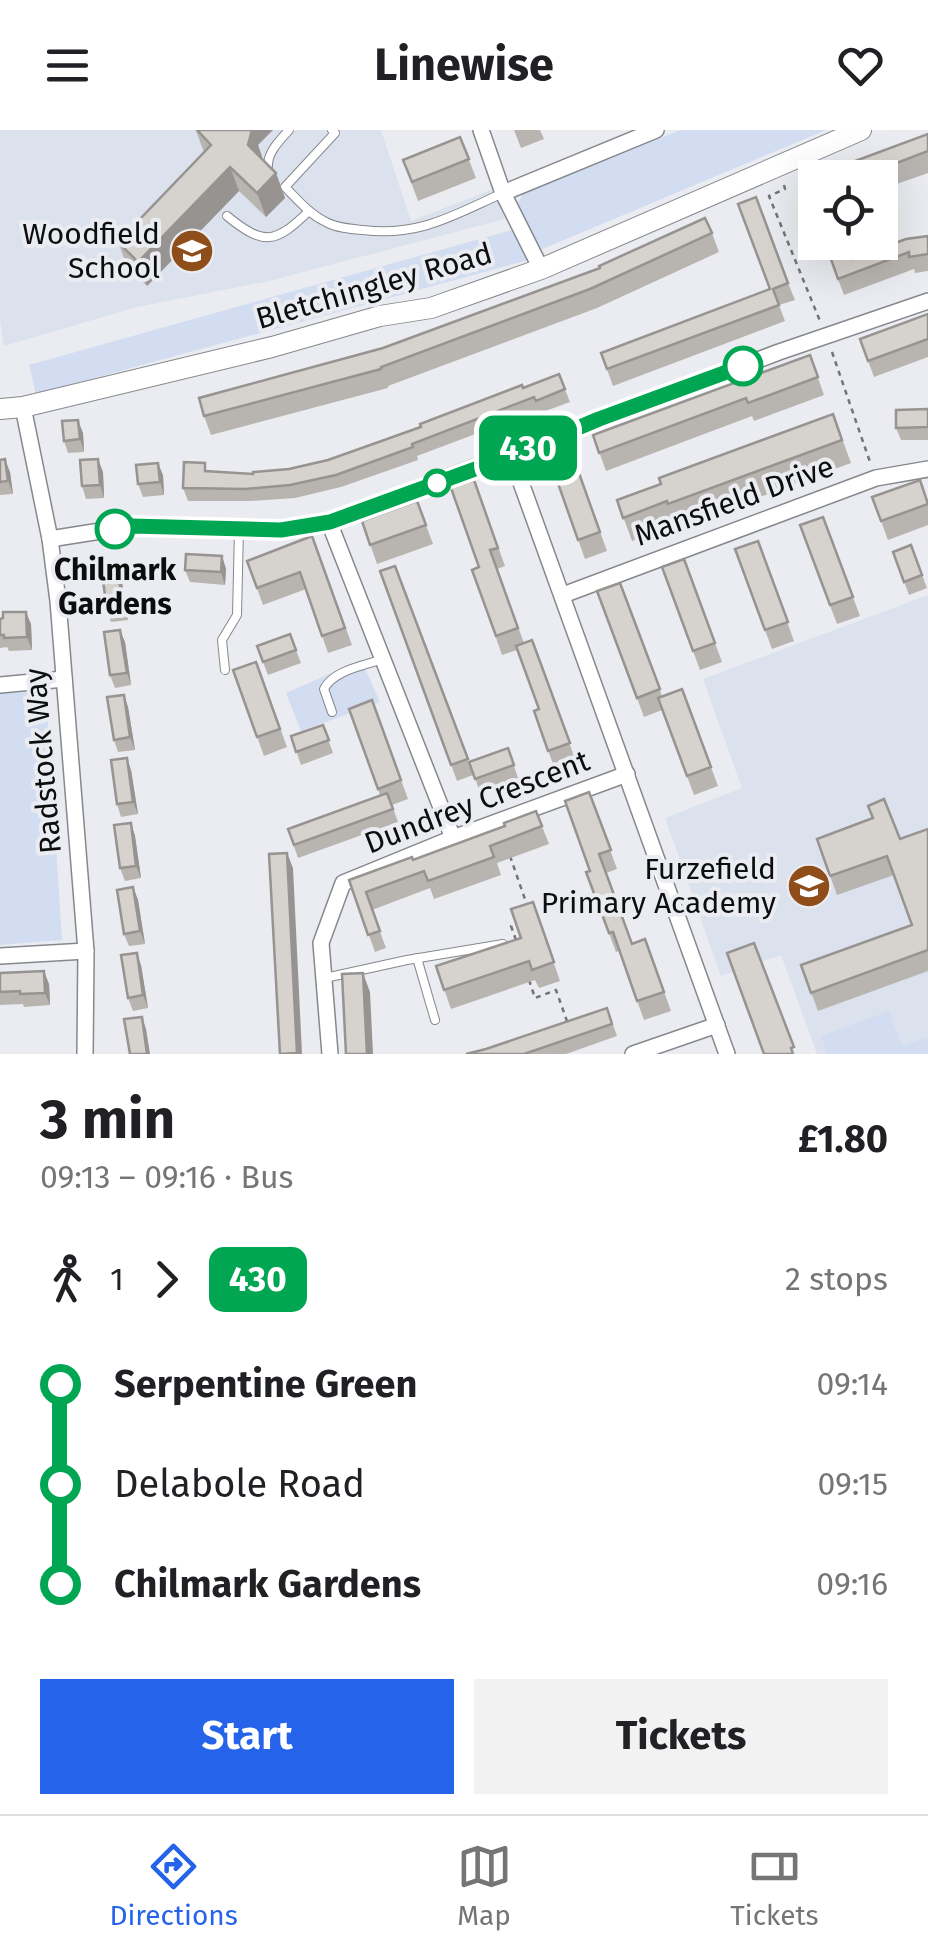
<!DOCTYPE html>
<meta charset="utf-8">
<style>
body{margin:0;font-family:"Fira Sans",sans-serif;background:#f2f2f2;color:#202124;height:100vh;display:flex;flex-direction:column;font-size:38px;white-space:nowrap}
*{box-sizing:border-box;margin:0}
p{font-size:32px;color:#757577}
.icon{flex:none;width:55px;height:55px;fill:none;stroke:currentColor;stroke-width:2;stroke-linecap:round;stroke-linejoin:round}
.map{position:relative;height:924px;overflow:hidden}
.sheet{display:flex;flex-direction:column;background:#fff;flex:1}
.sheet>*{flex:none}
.badge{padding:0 20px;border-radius:15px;font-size:35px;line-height:65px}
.fabs{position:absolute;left:798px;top:30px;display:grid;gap:20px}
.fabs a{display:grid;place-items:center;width:100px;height:100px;border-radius:0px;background:#fff;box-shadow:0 10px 40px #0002;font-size:50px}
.map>.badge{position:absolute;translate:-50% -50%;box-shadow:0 0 0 5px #fff}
.legs{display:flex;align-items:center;gap:15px;height:110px;padding:0 40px;font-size:32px}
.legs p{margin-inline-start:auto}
.headline{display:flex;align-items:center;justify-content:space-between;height:170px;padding:0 40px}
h1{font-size:55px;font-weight:700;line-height:75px}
.cta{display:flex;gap:20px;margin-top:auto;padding:20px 40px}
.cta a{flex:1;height:115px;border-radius:0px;background:#2563eb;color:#fff;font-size:40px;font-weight:700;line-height:115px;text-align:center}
.cta a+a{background:#f2f2f2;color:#202124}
ul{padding:0 40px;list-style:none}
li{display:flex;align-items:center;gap:35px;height:100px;font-size:38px}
li i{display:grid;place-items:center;width:15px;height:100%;margin:0 12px;background:currentColor}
li i::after{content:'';width:25px;height:25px;margin:-12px;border:8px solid;border-radius:50%;background:#fff}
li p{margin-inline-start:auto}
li:first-child i{background:linear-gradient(#0000 50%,currentColor 0)}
li:last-child i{background:linear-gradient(currentColor 50%,#0000 0)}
header{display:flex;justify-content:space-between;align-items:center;height:130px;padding:0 40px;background:#fff;font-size:45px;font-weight:700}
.tab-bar{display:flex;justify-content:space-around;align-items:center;height:140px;border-top:2px solid #e0e0e0;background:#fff;font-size:28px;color:#757577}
.tab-bar a{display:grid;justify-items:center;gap:5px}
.tab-bar .on{color:#2563eb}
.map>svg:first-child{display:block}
.built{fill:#dbe2ed}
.green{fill:#d2ddf1}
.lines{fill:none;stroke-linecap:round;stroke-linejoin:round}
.service-casing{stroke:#86888d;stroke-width:10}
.minor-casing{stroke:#86888d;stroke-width:18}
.tertiary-casing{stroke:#86888d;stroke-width:22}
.path{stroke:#737477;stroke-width:2.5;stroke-dasharray:5 5;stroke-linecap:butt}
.service{stroke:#fff;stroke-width:8}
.minor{stroke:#fff;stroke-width:15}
.tertiary{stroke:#fff;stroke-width:20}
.wall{fill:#b8b5b1}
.shaded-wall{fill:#969390}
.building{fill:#d6d2ce;stroke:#969390;stroke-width:2.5}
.line-1-casing{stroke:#fff;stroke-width:22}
.line-1{stroke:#00a651;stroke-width:15}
.stop-1-dot{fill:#fff;stroke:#00a651;stroke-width:5}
.labels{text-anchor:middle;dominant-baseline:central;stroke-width:8;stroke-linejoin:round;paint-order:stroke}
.poi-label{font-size:30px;fill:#0c0d0e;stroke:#eaecf1;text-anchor:end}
.street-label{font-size:30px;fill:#0c0d0e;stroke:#eaecf1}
.stop-label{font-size:30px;font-weight:bold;fill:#0c0d0e;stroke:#eaecf1}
</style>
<header><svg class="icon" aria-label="menu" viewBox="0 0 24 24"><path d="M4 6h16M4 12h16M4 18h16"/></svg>Linewise<svg class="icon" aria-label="heart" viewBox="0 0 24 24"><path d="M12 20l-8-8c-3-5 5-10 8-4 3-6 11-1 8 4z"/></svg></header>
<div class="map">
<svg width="928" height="924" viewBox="0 0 928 924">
<rect width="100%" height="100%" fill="#eaecf1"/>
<g class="built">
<path d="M 0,0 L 381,0 L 411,91 L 493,59 L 505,89 L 269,151 L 137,177 L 4,216 L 0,191 Z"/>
<path d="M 928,465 L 928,924 L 817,924 L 781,825 L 721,846 L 665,688 L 742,658 L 703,549 Z"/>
</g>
<g class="green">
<path d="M 680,0 L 826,0 L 540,120 L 518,73 L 523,64 Z"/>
<path d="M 512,100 L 528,130 L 36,264 L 29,235 Z"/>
<path d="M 361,530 L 380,572 L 301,601 L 286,563 Z"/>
<path d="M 46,560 L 62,810 L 0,815 L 0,564 Z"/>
<path d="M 889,881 L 902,916 L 928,907 L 928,924 L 827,924 L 821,906 Z"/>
</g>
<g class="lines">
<g class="service-casing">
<g id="service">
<path d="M 332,0 L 335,3 L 285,57 C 297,69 309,84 326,92 C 337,98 351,99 363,100 C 419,107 454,85 503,63"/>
<path d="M 270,43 L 268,40 C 266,24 278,12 289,0"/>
<path d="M 227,86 C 264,116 275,114 309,81"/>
<path d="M 225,540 L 222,510 L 237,485 L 239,399"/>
<path d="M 332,582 L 324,559 C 334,540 363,536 383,529"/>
<path d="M 417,828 L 435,890"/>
<path d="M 325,848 L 407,830 L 503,814"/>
</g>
</g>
<g class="minor-casing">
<g id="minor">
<path d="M 481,0 L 503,63"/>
<path d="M 541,139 L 503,63 L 656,0"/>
<path d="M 23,277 L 50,409 L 58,471 L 86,821 L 85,924"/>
<path d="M 511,325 L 727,924"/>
<path d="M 329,392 L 453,708"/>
<path d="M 50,409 L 132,396 L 281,400 L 329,392 L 779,222 L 928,171"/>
<path d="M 563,465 L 876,348 L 928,339"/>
<path d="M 0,555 L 64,549"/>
<path d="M 0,826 L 86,821"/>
<path d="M 330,924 L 321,813 L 343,753 L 453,708 L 627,644"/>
<path d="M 633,924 L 717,895"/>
</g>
</g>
<g class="tertiary-casing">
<path id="tertiary" d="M 0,279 L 23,277 L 272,217 L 380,186 L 431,178 L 541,139 L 861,0"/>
</g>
<g class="path">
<path d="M 784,55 L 785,59 L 769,66 L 820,191"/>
<path d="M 832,222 L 870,332"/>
<path d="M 510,726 L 527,775"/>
<path d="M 516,810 L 511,796 L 518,793"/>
<path d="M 529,850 L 535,868 L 556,860 L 568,894"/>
</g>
<use href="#service" class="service"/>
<use href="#minor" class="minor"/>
<use href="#tertiary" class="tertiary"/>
</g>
<g class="wall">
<path d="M 514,0 L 540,0 L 544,9 L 521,18 Z"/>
<path d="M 196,1 L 258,15 L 261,28 L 276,43 L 285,68 L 266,87 L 239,61 L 147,156 L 127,136 L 118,112 L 204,22 Z"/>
<path d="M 928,4 L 928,43 L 880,60 L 880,48 L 852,48 Z"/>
<path d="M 460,7 L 476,48 L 418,71 L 403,30 Z"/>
<path d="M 712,103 L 719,122 L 597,178 L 388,256 L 388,258 L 211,305 L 204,286 L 383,218 Z"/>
<path d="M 928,106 L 928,141 L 915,143 L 914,139 L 844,165 L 824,112 L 852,129 Z"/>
<path d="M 788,153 L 795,170 L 779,175 L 785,191 L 613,256 L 601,223 Z"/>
<path d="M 928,184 L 928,227 L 874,247 L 860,209 Z"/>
<path d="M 810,225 L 824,265 L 754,291 L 752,286 L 606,341 L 593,305 Z"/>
<path d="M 559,244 L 570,272 L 540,283 L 539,280 L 417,326 L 418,330 L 341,357 L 295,368 L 250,371 L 188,371 L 183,358 L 208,342 L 253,344 L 289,339 L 328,330 Z"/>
<path d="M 928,279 L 928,310 L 901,310 L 896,298 Z"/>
<path d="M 833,284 L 851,333 L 677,398 L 676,395 L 632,411 L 617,370 L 661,354 Z"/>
<path d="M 83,303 L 84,322 L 68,323 L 64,311 Z"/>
<path d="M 570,318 L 607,421 L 585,429 L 548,325 Z"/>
<path d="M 0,330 L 10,342 L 13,364 L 0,365 Z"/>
<path d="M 103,342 L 104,368 L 86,369 L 82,356 Z"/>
<path d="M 163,345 L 164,365 L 143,367 L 138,354 Z"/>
<path d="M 474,350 L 505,436 L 497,439 L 524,513 L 532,510 L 574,626 L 553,634 L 534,581 L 539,579 L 517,520 L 502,525 L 472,440 L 479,437 Z"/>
<path d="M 872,367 L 928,371 L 928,395 L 888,410 Z"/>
<path d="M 417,371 L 433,414 L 377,434 L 362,391 Z"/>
<path d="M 823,387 L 860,486 L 837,494 L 800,395 Z"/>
<path d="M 312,406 L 352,515 L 328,523 L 306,459 L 263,475 L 247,431 Z"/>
<path d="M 758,411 L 794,511 L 772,519 L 735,419 Z"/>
<path d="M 911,415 L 927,458 L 909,465 L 893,422 Z"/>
<path d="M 222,426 L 226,439 L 225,455 L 190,452 L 185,440 Z"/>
<path d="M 684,429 L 722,532 L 700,540 L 669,456 Z"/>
<path d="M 395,436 L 473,645 L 457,651 L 380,441 Z"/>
<path d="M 121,446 L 128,490 L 111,492 L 107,480 Z"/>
<path d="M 620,453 L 662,566 L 682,559 L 718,656 L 694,665 L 662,580 L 644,587 L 597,461 Z"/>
<path d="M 0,489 L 31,494 L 32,520 L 9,521 L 7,517 L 0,518 Z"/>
<path d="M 290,504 L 301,533 L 268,545 L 257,516 Z"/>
<path d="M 125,512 L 131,555 L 115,558 L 110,545 Z"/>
<path d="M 256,532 L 287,617 L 264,626 L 233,540 Z"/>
<path d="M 124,565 L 128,577 L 135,620 L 118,622 L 114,610 Z"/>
<path d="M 372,570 L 408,669 L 392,675 L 398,692 L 298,728 L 288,699 L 380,665 L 349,579 Z"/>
<path d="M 323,595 L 333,623 L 301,635 L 291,606 Z"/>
<path d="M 508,618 L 518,648 L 480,662 L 469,632 Z"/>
<path d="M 131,640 L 138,684 L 121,687 L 117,674 Z"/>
<path d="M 589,662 L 617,739 L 606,743 L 632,814 L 645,809 L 671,881 L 644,890 L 619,821 L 616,822 L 586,742 L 590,741 Z"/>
<path d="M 536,681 L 549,714 L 497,733 L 501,745 L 434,769 L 430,758 L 372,780 L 386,818 L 375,822 L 349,750 L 413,730 L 505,696 Z"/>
<path d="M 131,693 L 135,706 L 141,748 L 125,751 L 120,738 Z"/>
<path d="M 928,699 L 928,841 L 818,881 L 801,835 L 912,795 L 894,745 L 837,765 L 817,709 L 900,709 Z"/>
<path d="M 133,757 L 138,770 L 145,814 L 129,816 L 124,804 Z"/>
<path d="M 533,772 L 560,851 L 539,858 L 535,850 L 451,879 L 436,836 L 521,808 Z"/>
<path d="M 141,835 L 148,878 L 133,881 L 128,868 Z"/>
<path d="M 0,843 L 49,854 L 50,875 L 24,877 L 23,874 L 0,875 Z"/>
<path d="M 607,878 L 617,906 L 566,924 L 466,924 L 486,919 Z"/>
</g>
<g class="shaded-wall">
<path d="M 252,0 L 273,0 L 258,15 L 262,26 L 257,40 L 248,15 Z"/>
<path d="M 230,37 L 239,61 L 147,156 L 138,132 Z"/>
<path d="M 276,43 L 285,68 L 266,87 L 257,63 Z"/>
<path d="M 78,290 L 83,303 L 84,322 L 80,309 Z"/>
<path d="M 5,329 L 10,342 L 13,364 L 8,351 Z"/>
<path d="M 98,329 L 103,342 L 104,368 L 100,355 Z"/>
<path d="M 158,333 L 163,345 L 164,365 L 160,352 Z"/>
<path d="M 222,426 L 226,439 L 225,455 L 221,442 Z"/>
<path d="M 117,434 L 121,446 L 128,490 L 123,477 Z"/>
<path d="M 26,482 L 31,494 L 32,520 L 27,507 Z"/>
<path d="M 120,500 L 125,512 L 131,555 L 127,543 Z"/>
<path d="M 124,565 L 128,577 L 135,620 L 130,607 Z"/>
<path d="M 127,628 L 131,640 L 138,684 L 133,672 Z"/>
<path d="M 131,693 L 135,706 L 141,748 L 136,736 Z"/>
<path d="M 287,723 L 293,738 L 302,924 L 297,924 Z"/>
<path d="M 133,757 L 138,770 L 145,814 L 140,801 Z"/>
<path d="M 137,823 L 141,835 L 148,878 L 143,865 Z"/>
<path d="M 44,841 L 49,854 L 50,875 L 45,863 Z"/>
<path d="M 363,843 L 370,862 L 373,924 L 367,924 Z"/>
<path d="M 142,887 L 146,899 L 150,924 L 147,924 Z"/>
</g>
<g class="building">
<path d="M 197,0 L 252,0 L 248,15 L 276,43 L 257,63 L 230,37 L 138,132 L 118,112 L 211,15 Z"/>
<path d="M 928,4 L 928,21 L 858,48 L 852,48 L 847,34 Z"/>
<path d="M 460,7 L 469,29 L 412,52 L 403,30 Z"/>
<path d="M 815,48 L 815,87 L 802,53 Z"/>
<path d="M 756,67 L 788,153 L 773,159 L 779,175 L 607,239 L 601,223 L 770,159 L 738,74 Z"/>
<path d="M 705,88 L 712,103 L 590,159 L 381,237 L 381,239 L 204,286 L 199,268 L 383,218 L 600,138 L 599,136 Z"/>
<path d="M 928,106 L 928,124 L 909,127 L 909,122 L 838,149 L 825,112 L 845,112 L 852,129 L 906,109 Z"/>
<path d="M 928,184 L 928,209 L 868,231 L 860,209 Z"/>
<path d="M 810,225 L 818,247 L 748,273 L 746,268 L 599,323 L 593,305 Z"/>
<path d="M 559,244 L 565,259 L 536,271 L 534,267 L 412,314 L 413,317 L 336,345 L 290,355 L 245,359 L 183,358 L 184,332 L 205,333 L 205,341 L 253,344 L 253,342 L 289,339 L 328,330 L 421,297 L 420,294 L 522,255 L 523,258 Z"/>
<path d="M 928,279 L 928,297 L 896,298 L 896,280 Z"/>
<path d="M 833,284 L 842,310 L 668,374 L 667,371 L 623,388 L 617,370 L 661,354 L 659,348 Z"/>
<path d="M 78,290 L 80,309 L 64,311 L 62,291 Z"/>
<path d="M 570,318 L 600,402 L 578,410 L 548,325 Z"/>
<path d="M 5,329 L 8,351 L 0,352 L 0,330 Z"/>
<path d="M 98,329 L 100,355 L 82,356 L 80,330 Z"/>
<path d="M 158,333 L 160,352 L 138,354 L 136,335 Z"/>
<path d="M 474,350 L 498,418 L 490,420 L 518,498 L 496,506 L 472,440 L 479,437 L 451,358 Z"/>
<path d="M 920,350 L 928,374 L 881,391 L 872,367 Z"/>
<path d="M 417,371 L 426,395 L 370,415 L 362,391 Z"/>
<path d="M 823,387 L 853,467 L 830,475 L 800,395 Z"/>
<path d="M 312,406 L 345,498 L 322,506 L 300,442 L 257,458 L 247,431 Z"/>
<path d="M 758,411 L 788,492 L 765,500 L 735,419 Z"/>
<path d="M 911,415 L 922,445 L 904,452 L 893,422 Z"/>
<path d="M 186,424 L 222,426 L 221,442 L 185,440 Z"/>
<path d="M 684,429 L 715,513 L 693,521 L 662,437 Z"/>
<path d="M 117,434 L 123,477 L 107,480 L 101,436 Z"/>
<path d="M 395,436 L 468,629 L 451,635 L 380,441 Z"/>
<path d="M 620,453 L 660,559 L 637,568 L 597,461 Z"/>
<path d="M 3,482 L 26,482 L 27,507 L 4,508 L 4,505 L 0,505 L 0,489 L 3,488 Z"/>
<path d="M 120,500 L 127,543 L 110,545 L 104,502 Z"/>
<path d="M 290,504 L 296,520 L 263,532 L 257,516 Z"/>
<path d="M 532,510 L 570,613 L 548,621 L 534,581 L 539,579 L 516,516 Z"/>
<path d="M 256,532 L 280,599 L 257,607 L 233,540 Z"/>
<path d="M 682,559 L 711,637 L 687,646 L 658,568 Z"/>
<path d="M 124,565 L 130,607 L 114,610 L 107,567 Z"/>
<path d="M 372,570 L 401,650 L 378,659 L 349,579 Z"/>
<path d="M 323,595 L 329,610 L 296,622 L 291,606 Z"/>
<path d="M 508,618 L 514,635 L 475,649 L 469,632 Z"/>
<path d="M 127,628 L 133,672 L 117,674 L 111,630 Z"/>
<path d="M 589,662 L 611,720 L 599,724 L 632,814 L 645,809 L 664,862 L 637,871 L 613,802 L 609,803 L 586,742 L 590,741 L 565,671 Z"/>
<path d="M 387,663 L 393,679 L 294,715 L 288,699 Z"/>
<path d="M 884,669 L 900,709 L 928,699 L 928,820 L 811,863 L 801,835 L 912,795 L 887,726 L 830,746 L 817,709 L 873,688 L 868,676 Z"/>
<path d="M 536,681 L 542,696 L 490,716 L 494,727 L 428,751 L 424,741 L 366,762 L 380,801 L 368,805 L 349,750 L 412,727 L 413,730 L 505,696 L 504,693 Z"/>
<path d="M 131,693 L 136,736 L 120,738 L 114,695 Z"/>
<path d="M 287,723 L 297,923 L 280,924 L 269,724 Z"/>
<path d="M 133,757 L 140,801 L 124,804 L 117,760 Z"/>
<path d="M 533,772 L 554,832 L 532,840 L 529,831 L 444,860 L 436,836 L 521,808 L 511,779 Z"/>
<path d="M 754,813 L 794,917 L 791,918 L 793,924 L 764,924 L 727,823 Z"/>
<path d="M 137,823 L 143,865 L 128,868 L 121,825 Z"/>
<path d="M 44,841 L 45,863 L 20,864 L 20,861 L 0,862 L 0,843 Z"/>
<path d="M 363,843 L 367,924 L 346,924 L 342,844 Z"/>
<path d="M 607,878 L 612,894 L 524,924 L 466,924 L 486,919 Z"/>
<path d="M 142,887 L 147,924 L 130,924 L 124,889 Z"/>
</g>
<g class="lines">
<g class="line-1-casing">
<path id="line-1" d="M 115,399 L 132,396 L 281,400 L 330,392 L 511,326 L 599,289 L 743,236"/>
</g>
<use href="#line-1" class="line-1"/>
</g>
<defs>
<g id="school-disc" transform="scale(2.25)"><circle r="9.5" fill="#8e4d19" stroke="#eaecf1"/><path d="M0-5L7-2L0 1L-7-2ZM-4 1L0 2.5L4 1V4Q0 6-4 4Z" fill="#fff"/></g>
</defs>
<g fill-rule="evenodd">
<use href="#school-disc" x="192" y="121"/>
<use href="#school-disc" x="809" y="756"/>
</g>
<g class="stop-1-dot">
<circle cx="743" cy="236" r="18"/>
<circle cx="437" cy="353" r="12"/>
<circle cx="115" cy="399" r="18"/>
</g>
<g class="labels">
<g class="poi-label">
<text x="160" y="104">Woodfield<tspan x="160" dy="34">School</tspan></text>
<text x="776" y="739">Furzefield<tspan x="776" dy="34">Primary Academy</tspan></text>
</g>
<g class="street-label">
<text transform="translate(374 156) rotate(-16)">Bletchingley Road</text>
<text transform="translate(734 371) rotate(-20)">Mansfield Drive</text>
<text transform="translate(43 631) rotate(-95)">Radstock Way</text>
<text transform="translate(477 672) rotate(-21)">Dundrey Crescent</text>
</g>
<g class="stop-label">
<text x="115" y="440">Chilmark<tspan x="115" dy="34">Gardens</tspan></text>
</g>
</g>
</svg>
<div class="fabs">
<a><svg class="icon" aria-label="locate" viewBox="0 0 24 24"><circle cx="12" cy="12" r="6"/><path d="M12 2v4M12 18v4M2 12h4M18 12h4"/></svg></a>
</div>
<b class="badge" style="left:528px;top:318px;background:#00a651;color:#fff">430</b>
</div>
<section class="sheet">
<div class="headline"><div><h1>3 min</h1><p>09:13 – 09:16 · Bus</p></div><b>£1.80</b></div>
<div class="legs"><svg class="icon" aria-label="walk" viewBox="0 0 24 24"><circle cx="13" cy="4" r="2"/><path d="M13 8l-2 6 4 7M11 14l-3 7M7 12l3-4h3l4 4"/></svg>1<svg class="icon" aria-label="forward" viewBox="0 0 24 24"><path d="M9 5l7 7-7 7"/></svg><b class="badge" style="background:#00a651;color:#fff">430</b><p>2 stops</p></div>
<ul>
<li><i style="color:#00a651"></i><b>Serpentine Green</b><p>09:14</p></li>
<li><i style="color:#00a651"></i><span>Delabole Road</span><p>09:15</p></li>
<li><i style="color:#00a651"></i><b>Chilmark Gardens</b><p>09:16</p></li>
</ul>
<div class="cta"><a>Start</a><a>Tickets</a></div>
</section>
<nav class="tab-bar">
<a class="on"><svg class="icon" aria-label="directions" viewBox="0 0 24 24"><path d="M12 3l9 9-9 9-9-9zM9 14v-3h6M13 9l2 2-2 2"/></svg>Directions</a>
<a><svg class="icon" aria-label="map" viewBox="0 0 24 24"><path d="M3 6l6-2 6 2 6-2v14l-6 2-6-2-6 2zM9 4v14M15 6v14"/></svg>Map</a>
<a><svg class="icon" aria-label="tickets" viewBox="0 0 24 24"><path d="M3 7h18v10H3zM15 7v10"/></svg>Tickets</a>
</nav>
